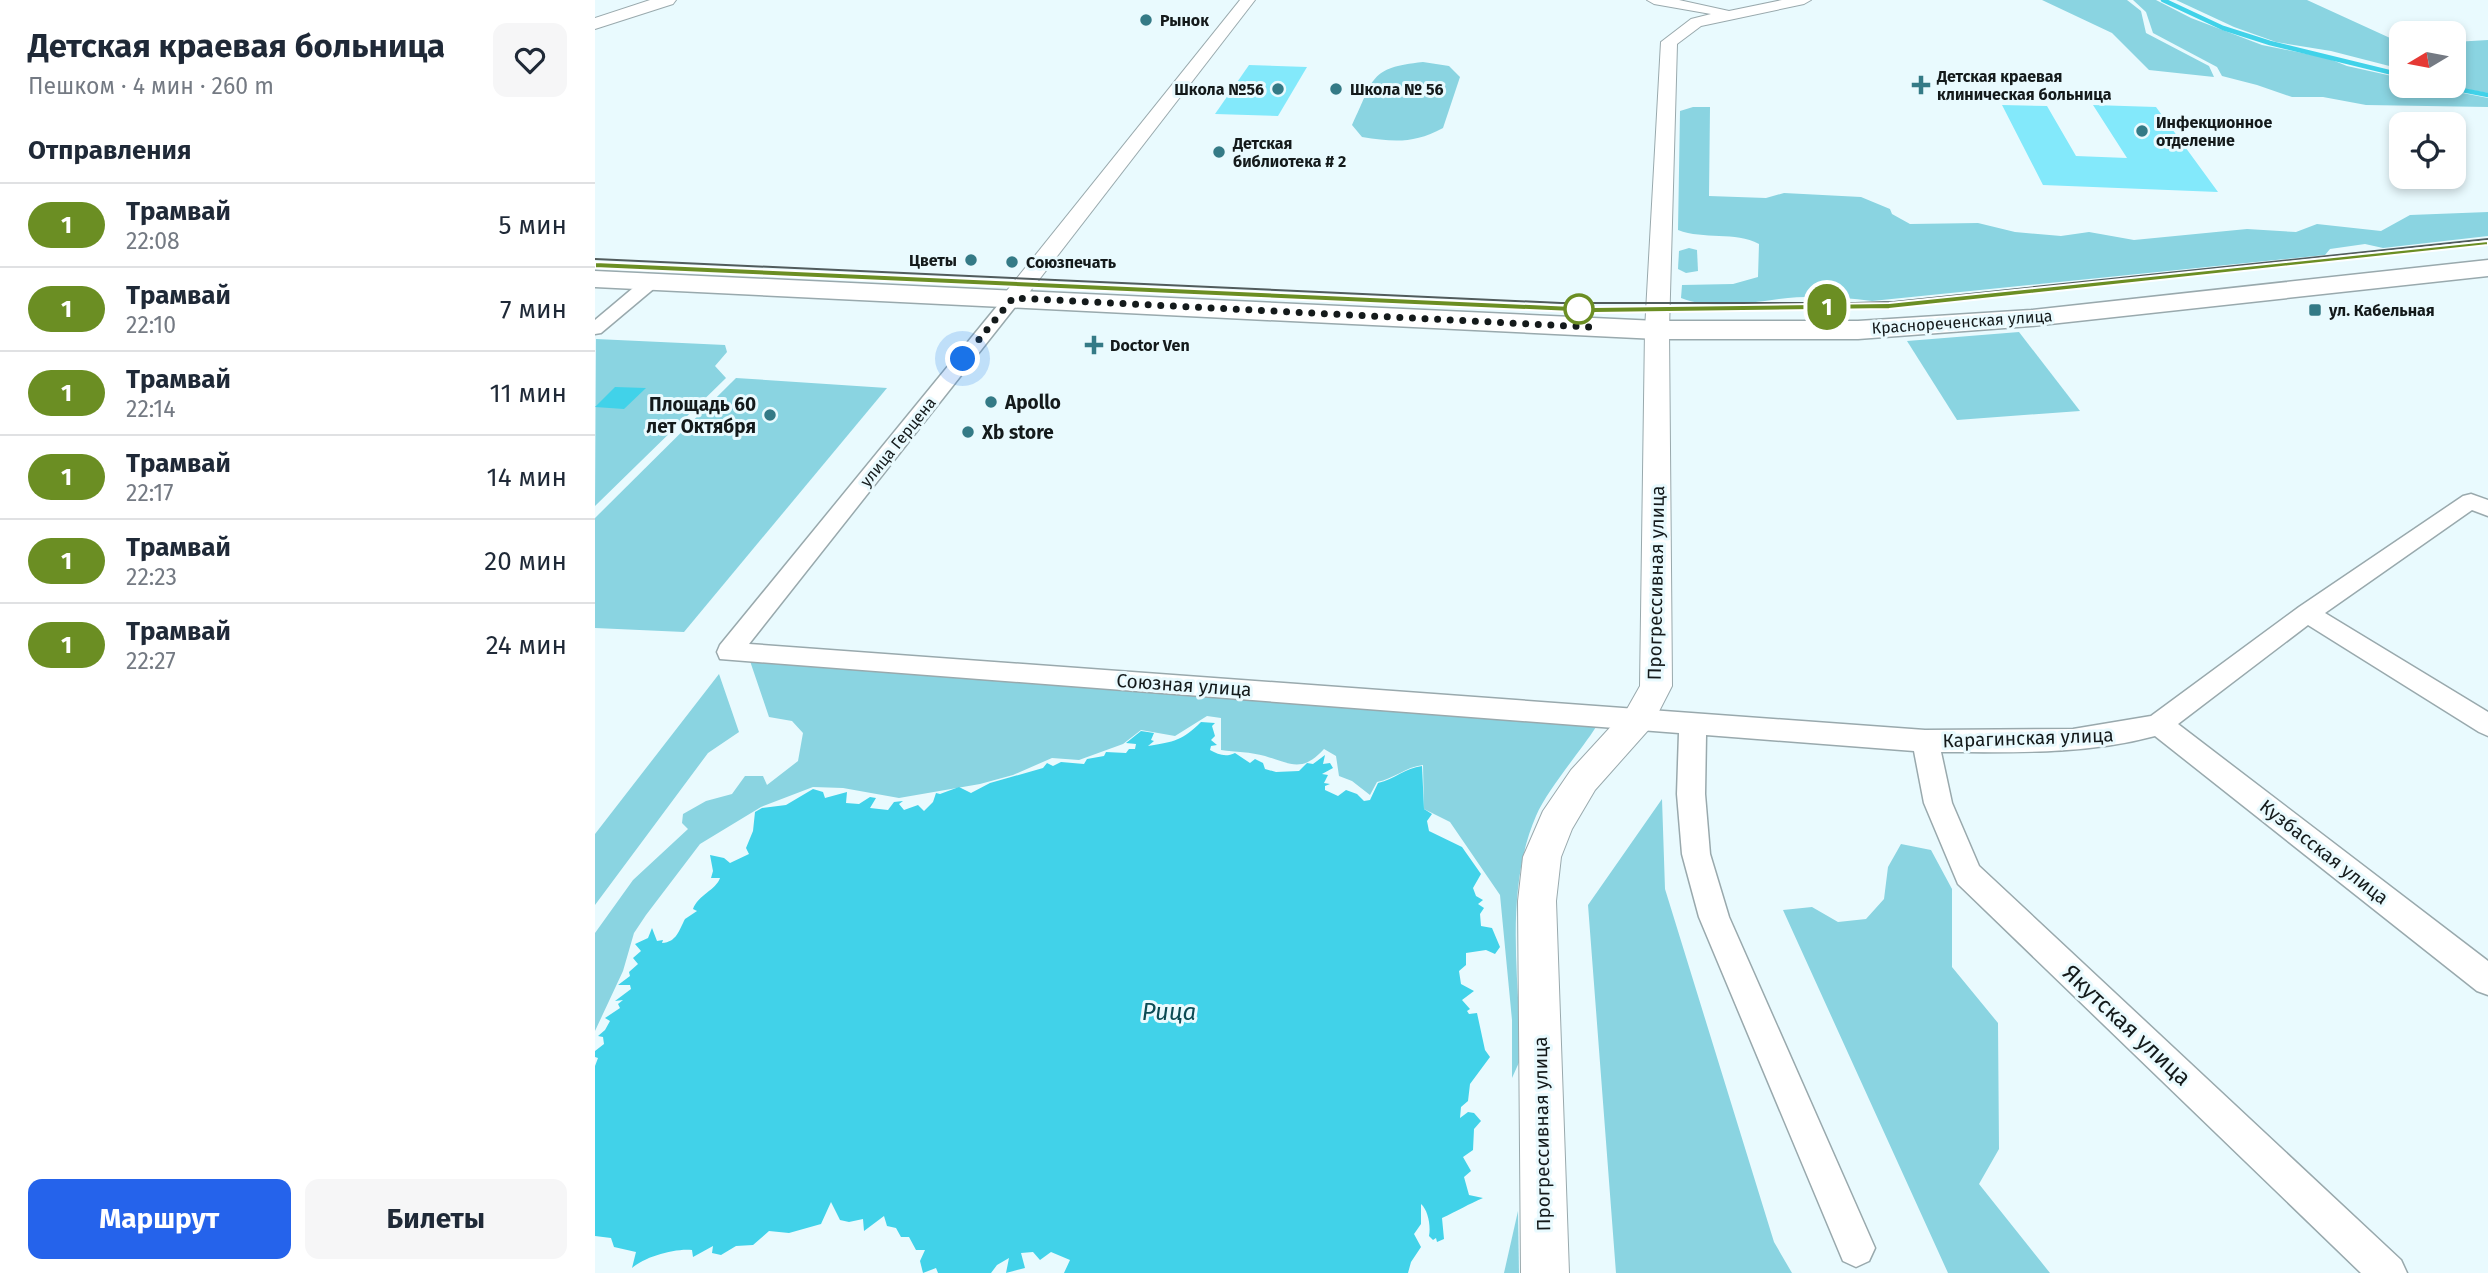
<!DOCTYPE html>
<html lang="ru">
<meta charset="utf-8">
<style>
body{margin:0;font-family:"Fira Sans",sans-serif;background:#f6f6f7;color:#1f2937;height:100vh;display:flex;flex-direction:column;font-size:26px;white-space:nowrap}
*{box-sizing:border-box;margin:0}
p{font-size:23px;color:#747a83}
.icon{flex:none;width:38px;height:38px;fill:none;stroke:currentColor;stroke-width:2;stroke-linecap:round;stroke-linejoin:round}
.map{position:relative;flex:1;overflow:hidden}
.sheet{display:flex;flex-direction:column;background:#fff;width:595px}
.sheet>*{flex:none}
.badge{padding:0 14px;border-radius:23px;font-size:24px;line-height:46px}
.needle{width:46px;rotate:260deg}
.fabs{position:absolute;left:1794px;top:21px;display:grid;gap:14px}
.fabs a{display:grid;place-items:center;width:77px;height:77px;border-radius:14px;background:#fff;box-shadow:0 4px 10px #0003;font-size:35px}
.you{position:absolute;width:35px;height:35px;margin:-18px;border:5px solid #fff;border-radius:50%;background:#1a73e8;box-shadow:0 0 0 10px #1a73e833}
.map>.badge{position:absolute;translate:-50% -50%;box-shadow:0 0 0 4px #fff}
h2{padding:0 28px;font-size:26px;line-height:63px}
.round{display:grid;place-items:center;flex:none;width:74px;height:74px;border-radius:14px;background:#f6f6f7}
.head{display:flex;align-items:center;justify-content:space-between;height:119px;padding:0 28px}
h1{font-size:33px;font-weight:700;line-height:52px}
.action{display:flex;gap:14px;margin-top:auto;padding:14px 28px}
.action a{flex:1;height:80px;border-radius:14px;background:#2563eb;color:#fff;font-size:28px;font-weight:700;line-height:80px;text-align:center}
.action a+a{background:#f6f6f7;color:#1f2937}
ul{padding:0;list-style:none}
li{display:flex;align-items:center;gap:21px;height:84px;padding:0 28px;border-top:2px solid #e0e1e3}
li div{flex:1}
li b{display:block;font-size:26px}
li em{font-style:normal}
li .badge{min-width:77px;font-weight:700;text-align:center}
main{display:flex;flex:1;min-height:0}
.map>svg:first-child{display:block}
.green{fill:#8ad4e1}
.water{fill:#41d2e9}
.lines{fill:none;stroke-linecap:round;stroke-linejoin:round}
.stream{stroke:#41d2e9;stroke-width:4.5}
.building{fill:#83e9fb}
.minor-casing{stroke:#99a9ad;stroke-width:3}
.tertiary-casing{stroke:#99a9ad;stroke-width:2}
.secondary-casing{stroke:#99a9ad;stroke-width:2}
.primary-casing{stroke:#99a9ad;stroke-width:3}
.minor{fill:#fff;fill-rule:evenodd}
.tertiary{fill:#fff;fill-rule:evenodd}
.secondary{fill:#fff;fill-rule:evenodd}
.primary{fill:#fff;fill-rule:evenodd}
.tram{stroke:#515b5c;stroke-width:2}
.line{fill:#6b8e23;stroke:#fff;stroke-width:2}
.walk{stroke:#141a1b;stroke-width:7;stroke-dasharray:0 12.6}
.poi-dot{fill:#347a86;stroke:#e9fafe;stroke-width:2.5}
.stop-dot{fill:#fff;stroke:#6b8e23;stroke-width:3.5}
.labels{text-anchor:middle;dominant-baseline:central;stroke-width:6;stroke-linejoin:round;paint-order:stroke}
.far-poi-label{font-size:16px;font-weight:bold;fill:#141a1b;stroke:#e9fafe;text-anchor:start}
.far-street-label{font-size:16px;fill:#141a1b;stroke:#e9fafe}
.poi-label{font-size:19px;font-weight:bold;fill:#141a1b;stroke:#e9fafe;text-anchor:start}
.street-label{font-size:19px;fill:#141a1b;stroke:#e9fafe}
.near-street-label{font-size:23px;fill:#141a1b;stroke:#e9fafe}
.near-water-label{font-size:24px;font-style:italic;fill:#0b4b54;stroke:#e9fafe}
</style>
<main>
<section class="sheet">
<div class="head"><div><h1>Детская краевая больница</h1><p>Пешком · 4 мин · 260 m</p></div><a class="round"><svg class="icon" aria-label="heart" viewBox="0 0 24 24"><path d="M12 20l-8-8c-3-5 5-10 8-4 3-6 11-1 8 4z"/></svg></a></div>
<h2>Отправления</h2>
<ul>
<li><span class="badge" style="background:#6b8e23;color:#fff">1</span><div><b>Трамвай</b><p>22:08</p></div><em>5 мин</em></li>
<li><span class="badge" style="background:#6b8e23;color:#fff">1</span><div><b>Трамвай</b><p>22:10</p></div><em>7 мин</em></li>
<li><span class="badge" style="background:#6b8e23;color:#fff">1</span><div><b>Трамвай</b><p>22:14</p></div><em>11 мин</em></li>
<li><span class="badge" style="background:#6b8e23;color:#fff">1</span><div><b>Трамвай</b><p>22:17</p></div><em>14 мин</em></li>
<li><span class="badge" style="background:#6b8e23;color:#fff">1</span><div><b>Трамвай</b><p>22:23</p></div><em>20 мин</em></li>
<li><span class="badge" style="background:#6b8e23;color:#fff">1</span><div><b>Трамвай</b><p>22:27</p></div><em>24 мин</em></li>
</ul>
<div class="action"><a>Маршрут</a><a>Билеты</a></div>
</section>
<div class="map">
<svg width="1893" height="1273" viewBox="0 0 1893 1273">
<rect width="100%" height="100%" fill="#e9fafe"/>
<g class="green">
<path d="M 1447,0 L 1532,0 L 1546,11 L 1551,33 L 1614,66 L 1619,77 L 1554,70 L 1517,33 Z"/>
<path d="M 1538,0 L 1561,0 L 1596,18 L 1667,45 L 1732,58 L 1752,66 L 1806,78 L 1806,86 L 1832,86 L 1893,98 L 1893,107 L 1771,105 L 1728,97 L 1697,97 L 1662,85 L 1627,76 L 1622,67 L 1558,33 L 1551,12 Z"/>
<path d="M 1581,0 L 1712,0 L 1806,43 L 1806,69 L 1736,51 L 1681,42 L 1639,27 Z"/>
<path d="M 1893,40 L 1893,93 L 1853,86 L 1858,86 L 1859,42 Z"/>
<path d="M 828,62 L 854,66 L 865,77 L 848,128 C 818,144 799,142 767,137 L 757,125 C 780,78 773,68 828,62 Z"/>
<path d="M 1098,107 L 1115,107 L 1114,196 L 1171,198 L 1189,193 L 1266,197 L 1295,209 L 1297,214 L 1315,224 L 1383,223 L 1420,232 L 1466,236 L 1494,232 L 1539,240 L 1652,229 L 1701,232 L 1722,224 L 1786,231 L 1815,215 L 1893,212 L 1893,236 L 1788,248 L 1770,244 L 1735,249 L 1730,255 L 1277,301 C 1246,297 1215,295 1184,299 C 1152,303 1117,310 1086,298 L 1087,285 L 1138,284 L 1163,277 L 1164,244 C 1140,231 1109,240 1083,230 L 1085,111 Z"/>
<path d="M 1094,248 L 1102,250 L 1103,271 L 1091,273 L 1083,269 L 1084,251 Z"/>
<path d="M 1424,332 L 1485,411 L 1362,420 L 1312,341 Z"/>
<path d="M 1,339 L 130,345 L 132,352 L 120,366 L 131,378 L 0,506 Z"/>
<path d="M 141,378 L 292,388 L 89,632 L 0,628 L 0,518 Z"/>
<path d="M 155,661 L 1001,727 C 985,752 952,790 941,816 C 909,890 924,979 926,1058 L 917,1078 L 917,1020 L 905,895 L 855,822 L 829,809 L 828,765 C 810,767 799,779 782,782 L 775,795 L 757,781 L 744,776 L 741,756 L 729,749 C 707,773 696,764 670,756 C 656,752 640,752 626,750 L 626,718 L 612,716 L 580,736 L 546,730 L 528,744 L 484,760 L 457,758 L 418,775 L 385,784 L 304,798 L 248,788 L 218,787 L 166,807 L 105,844 L 51,915 L 39,933 L 28,971 L 0,1031 L 0,933 L 38,880 L 93,829 L 87,823 L 88,814 L 111,801 L 137,794 L 150,776 L 168,776 L 172,785 L 203,761 L 208,733 L 197,721 L 174,717 Z"/>
<path d="M 124,674 L 144,732 L 113,753 L 0,905 L 0,834 Z"/>
<path d="M 1067,799 L 1070,889 L 1179,1242 L 1197,1273 L 1021,1273 L 993,905 Z"/>
<path d="M 1306,844 L 1336,850 L 1357,889 L 1357,967 L 1403,1023 L 1404,1149 L 1384,1184 L 1455,1273 L 1353,1273 L 1188,910 L 1217,907 L 1243,922 L 1271,919 L 1289,899 L 1293,867 Z"/>
<path d="M 923,1211 L 924,1273 L 909,1273 Z"/>
</g>
<g class="water">
<path d="M 20,387 L 51,388 L 29,409 L 0,407 Z"/>
<path d="M 606,722 L 620,723 L 617,726 L 620,736 L 616,740 L 622,745 L 616,746 L 615,750 C 623,754 630,758 640,753 L 655,763 L 660,759 L 668,763 L 670,769 L 681,772 L 704,771 L 712,763 L 718,764 L 730,755 L 728,764 L 735,763 L 738,768 L 727,774 L 733,775 L 729,783 L 735,784 L 730,786 L 730,790 L 743,796 L 751,790 L 762,794 L 769,801 L 775,800 L 783,783 C 800,779 810,768 827,766 L 829,809 L 837,814 L 832,821 L 834,831 L 867,847 L 886,874 L 878,888 L 881,896 L 888,900 L 883,904 L 889,908 L 885,914 L 886,926 L 897,928 L 905,947 L 900,954 L 891,950 L 871,953 L 871,965 L 864,971 L 866,984 L 879,991 L 867,1000 L 875,1009 L 872,1011 L 874,1014 L 882,1013 L 890,1050 L 895,1057 L 875,1084 L 873,1101 L 866,1107 L 865,1118 L 873,1112 L 879,1113 L 886,1121 L 879,1129 L 878,1150 L 868,1157 L 876,1171 L 869,1177 L 874,1195 L 888,1198 C 874,1204 862,1211 847,1218 L 849,1239 L 842,1242 L 841,1238 L 838,1240 L 834,1236 C 836,1226 833,1210 826,1204 L 826,1224 L 819,1234 L 826,1247 L 816,1262 L 813,1273 L 469,1273 L 475,1260 L 456,1252 L 445,1260 L 438,1252 L 426,1253 L 430,1268 L 411,1273 L 414,1258 L 402,1265 L 396,1273 L 343,1273 L 341,1268 L 328,1273 L 325,1261 L 330,1250 L 321,1250 L 314,1237 L 306,1237 L 301,1228 L 292,1226 L 289,1216 L 269,1231 L 268,1219 L 254,1222 L 245,1220 L 236,1202 L 226,1224 L 194,1233 L 174,1231 L 158,1245 L 141,1246 L 126,1255 L 117,1253 L 118,1246 L 98,1257 L 97,1250 C 80,1248 49,1257 37,1268 L 41,1252 L 19,1247 L 16,1238 L 0,1236 L 0,1066 L 3,1058 L 0,1057 L 0,1051 L 9,1044 L 8,1037 L 3,1036 L 10,1030 L 15,1021 L 10,1018 L 25,1008 L 23,1004 L 28,1000 L 20,1001 L 36,989 L 35,985 L 23,985 L 35,976 L 34,972 L 43,964 L 38,958 L 46,951 L 40,944 L 53,938 L 57,928 L 62,941 L 68,940 L 67,943 C 82,942 84,930 90,919 L 102,911 L 98,909 C 103,895 121,890 125,878 L 116,878 L 118,871 L 115,855 L 129,858 L 135,863 L 154,854 L 151,848 L 158,831 L 160,812 L 167,808 L 191,805 L 218,789 L 228,792 L 230,798 L 252,792 L 251,803 L 264,804 L 275,797 L 281,798 L 275,808 L 293,810 L 299,802 L 308,801 L 304,804 L 309,810 L 323,805 L 329,811 L 338,802 L 341,793 L 345,794 L 364,787 L 376,793 L 395,783 L 448,768 L 452,763 L 458,766 L 466,762 L 489,764 L 492,759 L 509,756 L 511,752 L 531,753 L 534,749 L 540,749 L 541,744 L 531,743 L 546,731 L 559,733 L 556,740 L 559,741 L 553,746 C 579,742 588,740 606,722 Z"/>
</g>
<g class="lines">
<g class="stream">
<path d="M 1568,0 L 1628,28 L 1675,43 L 1806,75"/>
<path d="M 1846,86 L 1893,95"/>
</g>
</g>
<g class="building">
<path d="M 654,65 L 712,67 L 683,116 L 620,114 Z"/>
<path d="M 1407,105 L 1452,106 L 1481,156 L 1532,158 L 1498,105 L 1561,107 L 1623,192 L 1448,185 Z"/>
</g>
<g class="lines">
<g class="minor-casing">
<g id="minor">
<path d="M 56,277 L 62,278 L 65,282 L 62,286 L 6,333 L 0,334 L 0,320 L 50,278 Z"/>
<path d="M 418,293 L 427,298 L 424,302 L 154,644 L 1330,730 L 1478,729 L 1556,716 L 1704,607 L 1868,496 L 1876,494 L 1893,500 L 1893,516 L 1877,510 L 1730,613 L 1893,712 L 1893,736 L 1884,732 L 1713,625 L 1583,724 L 1893,961 L 1893,995 L 1882,991 L 1560,736 C 1489,755 1418,752 1346,752 L 1357,803 L 1384,866 L 1806,1260 L 1812,1273 L 1766,1273 L 1363,884 L 1329,803 L 1319,751 L 1111,735 L 1110,794 L 1115,854 L 1134,917 L 1280,1248 L 1274,1261 L 1261,1267 L 1248,1261 L 1104,917 L 1087,854 L 1082,794 L 1084,733 L 125,659 L 122,652 L 125,645 L 412,294 Z"/>
</g>
</g>
<g class="tertiary-casing">
<g id="tertiary">
<path d="M 645,0 L 660,0 L 426,303 L 410,303 L 407,298 L 410,293 Z"/>
<path d="M 1052,0 L 1084,0 L 1134,11 L 1187,0 L 1216,0 L 1209,4 L 1106,26 L 1082,44 L 1074,330 L 1077,686 L 1056,727 L 1000,790 L 977,829 L 966,857 L 961,901 L 974,1273 L 926,1273 L 923,901 L 928,857 L 948,811 L 976,770 L 1032,709 L 1045,686 L 1050,330 L 1066,42 L 1096,19 L 1116,14 L 1059,4 Z"/>
</g>
</g>
<g class="secondary-casing">
<path id="secondary" d="M 55,0 L 81,0 L 78,4 L 0,29 L 0,18 Z"/>
</g>
<g class="primary-casing">
<path id="primary" d="M 1893,260 L 1893,276 L 1436,326 L 1263,339 L 1062,339 L 0,287 L 0,271 L 1062,321 L 1263,321 L 1436,310 Z"/>
</g>
<use href="#minor" class="minor"/>
<use href="#tertiary" class="tertiary"/>
<use href="#secondary" class="secondary"/>
<use href="#primary" class="primary"/>
<path class="tram" d="M 0,259 L 966,303 L 1260,303 L 1299,302 L 1893,239"/>
</g>
<path class="line" d="M 1893,241 L 1893,245 L 1294,309 L 999,313 L 0,268 L 0,262 L 999,307 L 1294,303 Z"/>
<g class="lines">
<path class="walk" d="M 368,359 L 418,298 L 995,327 L 984,309"/>
</g>
<g class="poi-dot">
<circle cx="551" cy="20" r="7"/>
<path d="M1322.5 74.5h7v7h7v7h-7v7h-7v-7h-7v-7h7z"/>
<circle cx="683" cy="89" r="7"/>
<circle cx="741" cy="89" r="7"/>
<circle cx="1547" cy="131" r="7"/>
<circle cx="624" cy="152" r="7"/>
<circle cx="376" cy="260" r="7"/>
<circle cx="417" cy="262" r="7"/>
<rect x="1713" y="303" width="14" height="14" rx="3.5"/>
<path d="M495.5 334.5h7v7h7v7h-7v7h-7v-7h-7v-7h7z"/>
<circle cx="396" cy="402" r="7"/>
<circle cx="175" cy="415" r="7"/>
<circle cx="373" cy="432" r="7"/>
</g>
<circle class="stop-dot" cx="984" cy="309" r="14"/>
<g class="labels">
<g class="far-poi-label">
<text x="565" y="20">Рынок</text>
<text x="1342" y="76">Детская краевая<tspan x="1342" dy="18">клиническая больница</tspan></text>
<text x="669" y="89" text-anchor="end">Школа №56</text>
<text x="755" y="89">Школа № 56</text>
<text x="1561" y="122">Инфекционное<tspan x="1561" dy="18">отделение</tspan></text>
<text x="638" y="143">Детская<tspan x="638" dy="18">библиотека # 2</tspan></text>
<text x="362" y="260" text-anchor="end">Цветы</text>
<text x="431" y="262">Союзпечать</text>
<text x="1734" y="310">ул. Кабельная</text>
<text x="515" y="345">Doctor Ven</text>
</g>
<g class="far-street-label">
<text transform="translate(1367 322) rotate(-4)">Краснореченская улица</text>
<text transform="translate(303 442) rotate(-51)">улица Герцена</text>
</g>
<g class="poi-label">
<text x="410" y="402">Apollo</text>
<text x="161" y="404" text-anchor="end">Площадь 60<tspan x="161" dy="22">лет Октября</tspan></text>
<text x="387" y="432">Xb store</text>
</g>
<g class="street-label">
<text transform="translate(1061 583) rotate(-89)">Прогрессивная улица</text>
<text transform="translate(589 685) rotate(4)">Союзная улица</text>
<text transform="translate(1433 738) rotate(-2)">Карагинская улица</text>
<text transform="translate(1729 852) rotate(38)">Кузбасская улица</text>
<text transform="translate(947 1134) rotate(-91)">Прогрессивная улица</text>
</g>
<g class="near-street-label">
<text transform="translate(1532 1025) rotate(43)">Якутская улица</text>
</g>
<g class="near-water-label">
<text x="574" y="1012">Рица</text>
</g>
</g>
</svg>
<div class="fabs">
<a><svg class="needle" viewBox="-14 -14 28 28"><path d="M0-13l5 13h-10z" fill="#e53935"/><path d="M0 13l5-13h-10z" fill="#747a83"/></svg></a>
<a><svg class="icon" aria-label="locate" viewBox="0 0 24 24"><circle cx="12" cy="12" r="6"/><path d="M12 2v4M12 18v4M2 12h4M18 12h4"/></svg></a>
</div>
<div class="you" style="left:368px;top:359px"></div>
<b class="badge" style="left:1232px;top:307px;background:#6b8e23;color:#fff">1</b>
</div>
</main>
